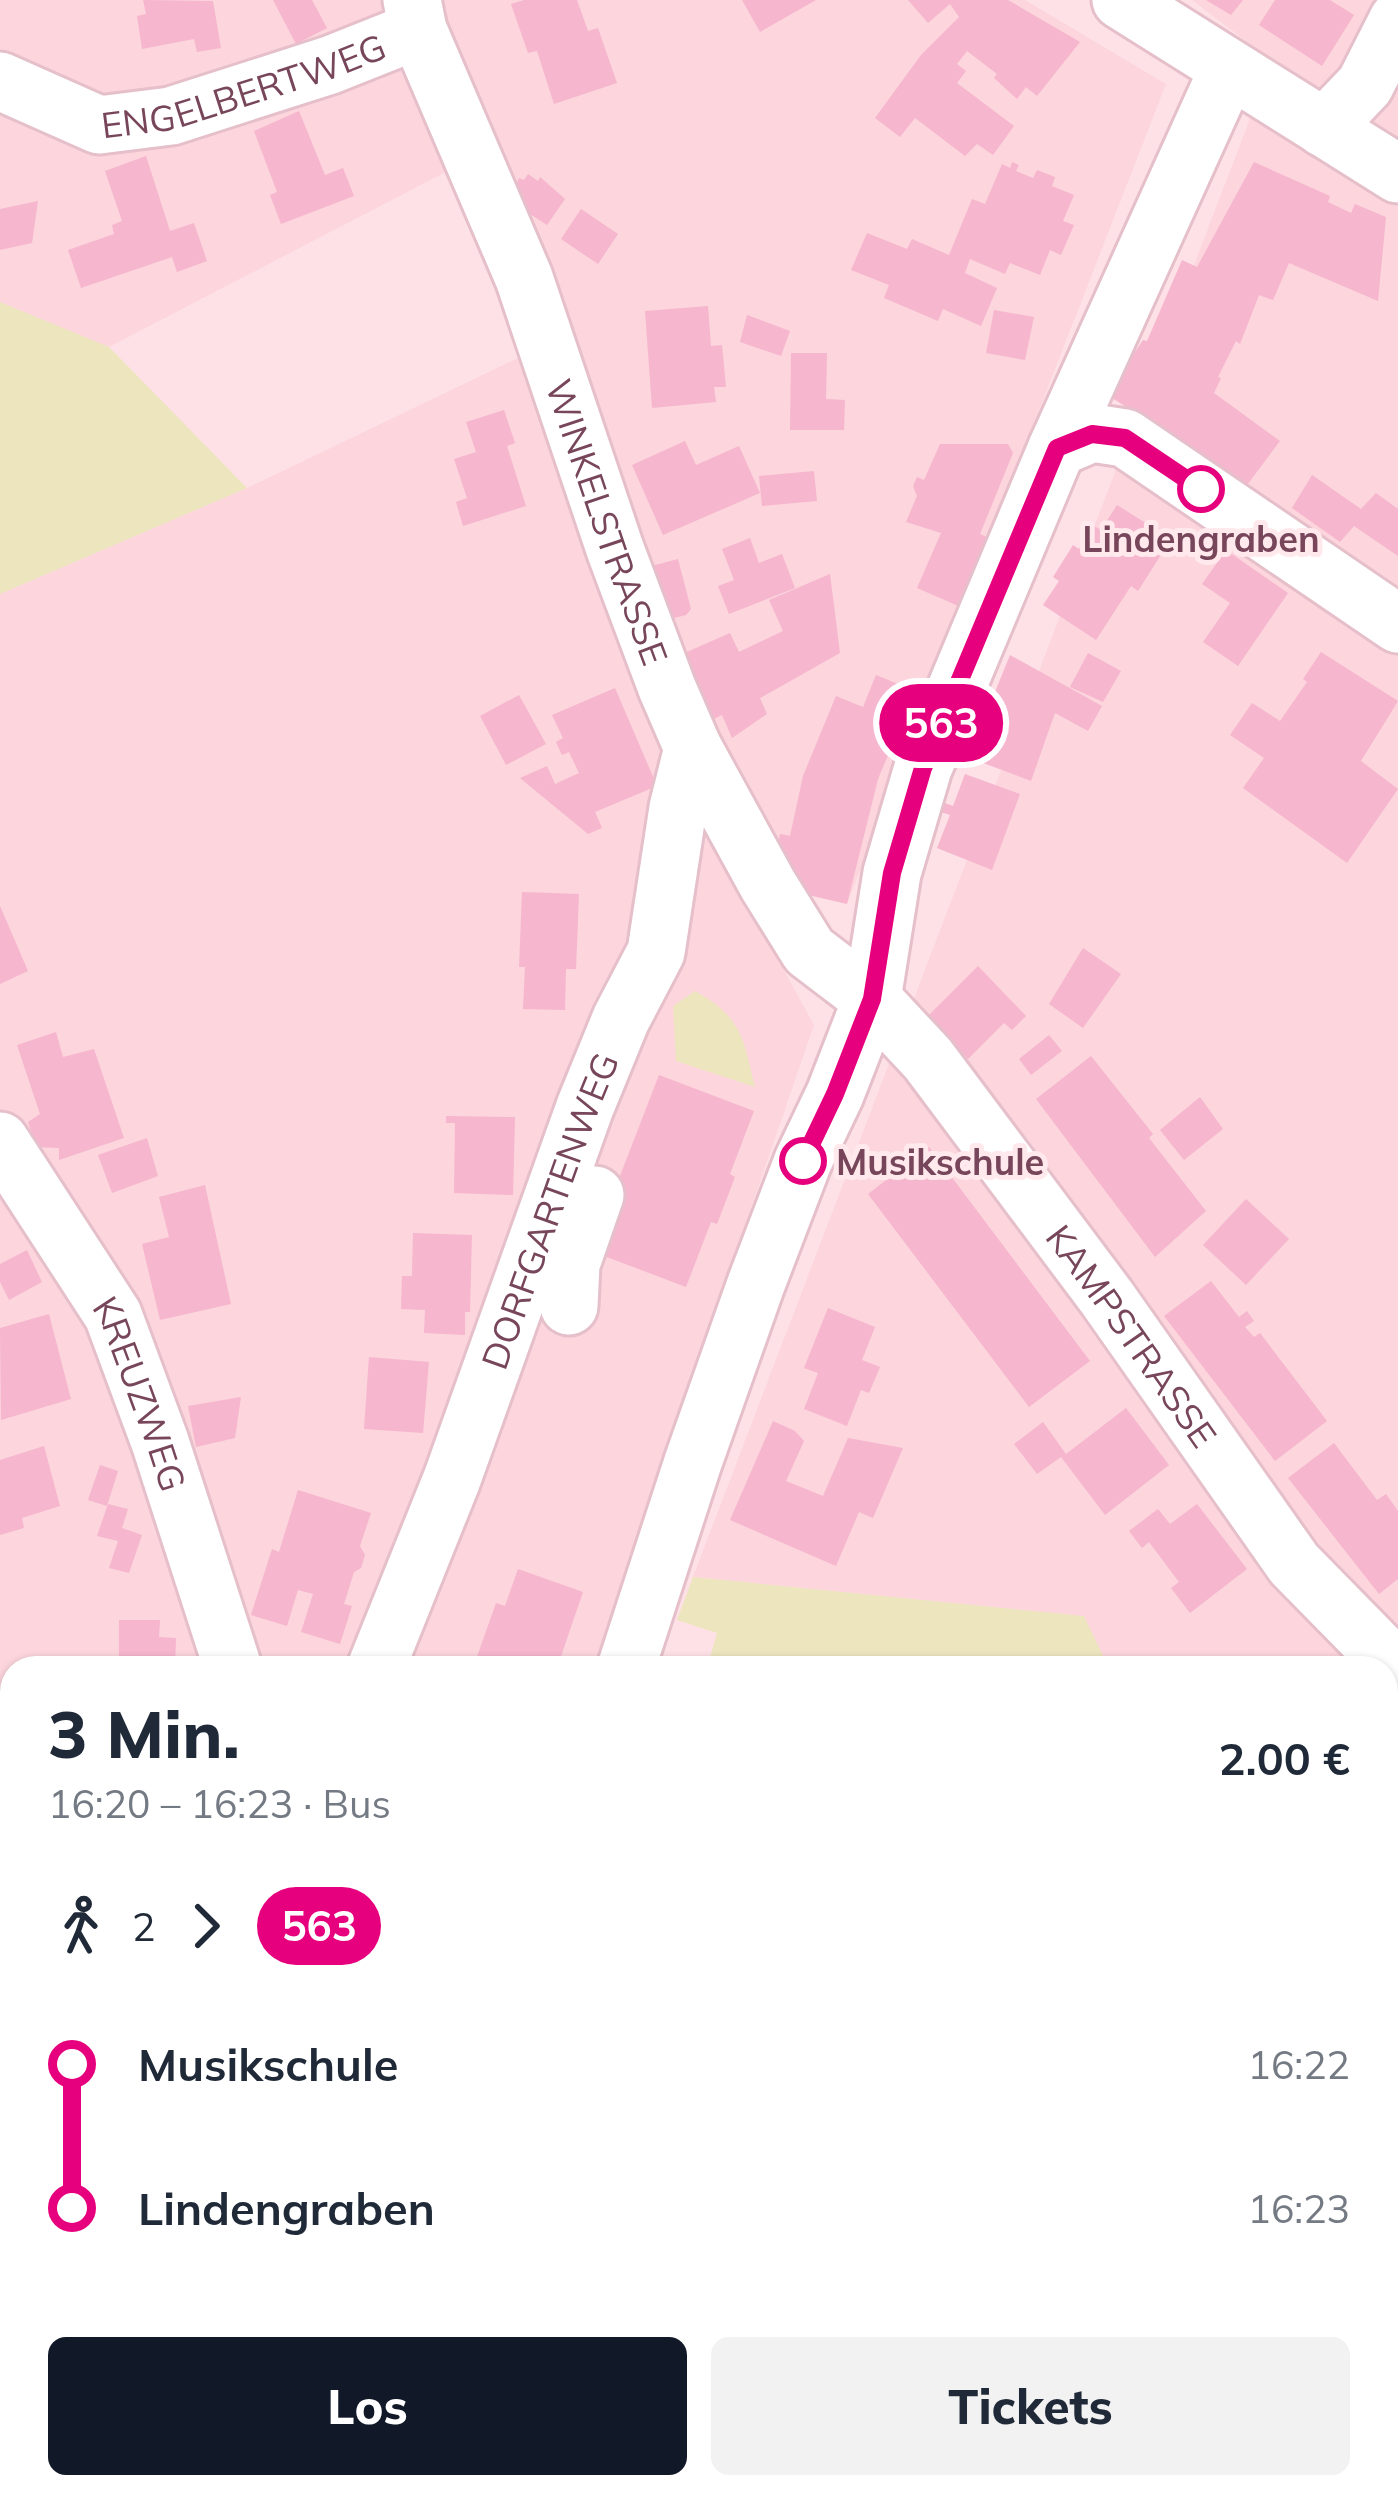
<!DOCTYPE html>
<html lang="de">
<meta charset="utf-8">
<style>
body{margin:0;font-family:Mulish,sans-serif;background:#f2f2f3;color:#1f2937;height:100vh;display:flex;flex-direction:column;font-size:45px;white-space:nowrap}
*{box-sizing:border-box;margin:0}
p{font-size:39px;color:#747a83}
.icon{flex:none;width:66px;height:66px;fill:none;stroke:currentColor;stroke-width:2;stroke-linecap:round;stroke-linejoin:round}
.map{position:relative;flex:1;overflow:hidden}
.side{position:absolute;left:0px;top:1656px;width:1398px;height:843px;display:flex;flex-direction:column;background:#fff;border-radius:36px 36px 0 0;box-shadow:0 3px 9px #0004}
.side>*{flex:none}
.badge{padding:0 24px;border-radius:39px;font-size:42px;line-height:78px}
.map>.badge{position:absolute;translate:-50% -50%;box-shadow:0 0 0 6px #fff}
.legs{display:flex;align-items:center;gap:18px;height:132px;padding:0 48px;font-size:39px}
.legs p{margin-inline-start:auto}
.overview{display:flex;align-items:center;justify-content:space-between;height:204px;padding:0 48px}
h1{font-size:66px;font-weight:800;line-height:90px}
.action{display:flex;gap:24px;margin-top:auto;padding:24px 48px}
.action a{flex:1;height:138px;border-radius:18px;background:#111827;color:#fff;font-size:48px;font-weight:800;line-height:138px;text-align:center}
.action a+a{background:#f2f2f3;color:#1f2937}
ul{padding:0 48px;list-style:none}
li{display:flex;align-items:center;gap:42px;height:144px;font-size:45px}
li i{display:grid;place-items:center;width:18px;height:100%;margin:0 15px;background:currentColor}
li i::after{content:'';width:30px;height:30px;margin:-15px;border:9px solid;border-radius:50%;background:#fff}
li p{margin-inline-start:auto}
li:first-child i{background:linear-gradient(#0000 50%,currentColor 0)}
li:last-child i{background:linear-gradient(currentColor 50%,#0000 0)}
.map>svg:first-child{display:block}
.residential{fill:#fcd5dd}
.green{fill:#ede5be}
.building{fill:#f6b6ce}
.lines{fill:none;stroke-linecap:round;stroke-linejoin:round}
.minor-casing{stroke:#e5bfca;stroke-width:63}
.path{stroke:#db99b2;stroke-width:8;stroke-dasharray:3 9;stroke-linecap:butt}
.minor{stroke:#fff;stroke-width:57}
.line-1-casing{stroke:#fff;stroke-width:27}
.line-1{stroke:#e6007e;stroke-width:18}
.stop-1-dot{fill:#fff;stroke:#e6007e;stroke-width:6}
.labels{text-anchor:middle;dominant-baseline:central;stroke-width:10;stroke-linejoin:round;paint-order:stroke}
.street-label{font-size:36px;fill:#78465a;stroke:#ffe9ed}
.stop-label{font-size:36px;font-weight:bold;fill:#78465a;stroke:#ffe9ed}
</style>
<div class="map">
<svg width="1398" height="2497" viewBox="0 0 1398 2497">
<rect width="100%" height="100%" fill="#fee1e6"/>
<g class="residential">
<path d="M 0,0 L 397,0 L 463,163 L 109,347 L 0,304 Z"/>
<path d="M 440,0 L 1025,0 L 1166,84 L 847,904 L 804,894 L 759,827 L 668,633 L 444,41 Z"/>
<path d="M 1192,0 L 1398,0 L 1398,2248 L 1386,2224 L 1386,1668 L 1109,1668 L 1083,1616 L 693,1577 L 1272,61 Z"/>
<path d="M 518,358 L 668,759 L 814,1025 L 593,1668 L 12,1668 L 12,2487 L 426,2487 L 428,2497 L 0,2497 L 0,594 L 247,488 Z"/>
</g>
<g class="green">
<path d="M 0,302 L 109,347 L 247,488 L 0,594 Z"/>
<path d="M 695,991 C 742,1017 743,1038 755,1087 L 676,1061 L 673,1006 Z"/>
<path d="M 693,1577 L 1084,1616 L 1109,1668 L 707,1668 L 717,1633 L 677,1620 Z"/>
<path d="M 1386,2224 L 1398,2248 L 1398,2497 L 516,2497 L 514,2487 L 1386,2487 Z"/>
</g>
<g class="building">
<path d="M 143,0 L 213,1 L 221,48 L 197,52 L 194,39 L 142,49 L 137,16 L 146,14 Z"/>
<path d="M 273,0 L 312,0 L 327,28 L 296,44 Z"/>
<path d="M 524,0 L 577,0 L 588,31 L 598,28 L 617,83 L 554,104 L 537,51 L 528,53 L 511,4 Z"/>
<path d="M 742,0 L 816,0 L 760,32 Z"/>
<path d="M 908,0 L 1008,0 L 1080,42 L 1037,96 L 1026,87 L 1017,99 L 994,78 L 997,74 L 967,51 L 957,64 L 966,71 L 957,83 L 1014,126 L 993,155 L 977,144 L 965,156 L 915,118 L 900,137 L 875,118 L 921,55 L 959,17 L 950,4 L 928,23 Z"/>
<path d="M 1206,0 L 1243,0 L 1231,15 Z"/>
<path d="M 1275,0 L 1330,0 L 1354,15 L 1322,66 L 1259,25 Z"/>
<path d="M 299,111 L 325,175 L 343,168 L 354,196 L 281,224 L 270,195 L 277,192 L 254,131 Z"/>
<path d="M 146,156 L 170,231 L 194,223 L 207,261 L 177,272 L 172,257 L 81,288 L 68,250 L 114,234 L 112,225 L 122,221 L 105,171 Z"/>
<path d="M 1012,162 L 1019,165 L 1016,171 L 1033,178 L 1037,170 L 1055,177 L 1052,186 L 1074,195 L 1063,221 L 1074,225 L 1061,255 L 1050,250 L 1040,275 L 1010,263 L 1005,274 L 970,259 L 965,273 L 997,288 L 981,326 L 943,309 L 938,321 L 884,298 L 889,285 L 851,270 L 867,233 L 907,249 L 912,239 L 949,255 L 972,199 L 985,204 L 1002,164 L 1010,168 Z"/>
<path d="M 1254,162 L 1330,196 L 1328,202 L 1351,213 L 1355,204 L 1386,217 L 1378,301 L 1289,263 L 1273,300 L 1259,295 L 1240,344 L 1236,341 L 1218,377 L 1221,378 L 1214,393 L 1280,441 L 1247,485 L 1106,394 L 1143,340 L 1147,341 L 1182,260 L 1197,267 Z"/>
<path d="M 528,174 L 538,181 L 540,177 L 565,199 L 547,225 L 510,201 L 519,178 L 524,180 Z"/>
<path d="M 38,201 L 32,243 L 0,250 L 0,209 Z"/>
<path d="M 581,209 L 618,234 L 598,264 L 561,239 Z"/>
<path d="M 708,306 L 711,346 L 722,345 L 726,387 L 714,387 L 716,402 L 652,408 L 645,311 Z"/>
<path d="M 994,310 L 1034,317 L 1025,360 L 986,353 Z"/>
<path d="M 747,315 L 790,331 L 781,356 L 740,342 Z"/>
<path d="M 791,353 L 827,353 L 826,399 L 845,400 L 844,430 L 790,430 Z"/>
<path d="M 504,410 L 515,443 L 507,446 L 526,506 L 463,526 L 456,502 L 467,498 L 454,459 L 476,452 L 466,422 Z"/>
<path d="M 685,441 L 696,465 L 739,446 L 760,493 L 663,535 L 632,465 Z"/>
<path d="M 940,444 L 1008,444 L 1013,453 L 980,534 L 993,540 L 963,608 L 917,588 L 941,533 L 906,522 L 917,496 L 913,486 L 917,477 L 924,480 Z"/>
<path d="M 814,471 L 817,501 L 762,506 L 759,476 Z"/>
<path d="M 1312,475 L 1361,509 L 1376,493 L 1398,509 L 1398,556 L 1354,526 L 1340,542 L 1292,508 Z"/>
<path d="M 1117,505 L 1171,539 L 1138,591 L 1131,586 L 1096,640 L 1043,605 L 1059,581 L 1053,577 L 1073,545 L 1079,549 L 1094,526 L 1101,530 Z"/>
<path d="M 750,538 L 759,563 L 782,554 L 795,588 L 729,614 L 718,586 L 734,580 L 722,549 Z"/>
<path d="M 1226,550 L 1288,593 L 1238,666 L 1203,642 L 1230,603 L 1202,584 Z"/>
<path d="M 678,559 L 691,609 L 686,615 L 658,622 L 644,568 Z"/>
<path d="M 830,574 L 840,653 L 760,698 L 767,714 L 732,738 L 722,715 L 710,721 L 680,655 L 730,633 L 739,652 L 783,631 L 769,600 Z"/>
<path d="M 1321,652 L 1398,701 L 1361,761 L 1398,789 L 1347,863 L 1243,788 L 1264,758 L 1230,735 L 1252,703 L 1280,721 L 1307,682 L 1303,679 Z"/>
<path d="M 1088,653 L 1121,671 L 1103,702 L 1070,687 Z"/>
<path d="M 1010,655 L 1102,706 L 1088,731 L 1055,713 L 1031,781 L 970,758 L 979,735 L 971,732 L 978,712 L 986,714 Z"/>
<path d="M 876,675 L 915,691 L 878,779 L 847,904 L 804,894 L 783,863 L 785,854 L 777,852 L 780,834 L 790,836 L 803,776 L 836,696 L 863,707 Z"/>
<path d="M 615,688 L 657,786 L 595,812 L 602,828 L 588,834 L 520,778 L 547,766 L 555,784 L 579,773 L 569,752 L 562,755 L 556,742 L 563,738 L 552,715 Z"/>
<path d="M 519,695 L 546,744 L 506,765 L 480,716 Z"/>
<path d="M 965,774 L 1020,794 L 992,870 L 937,848 L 950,815 L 938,811 L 942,802 L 953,806 Z"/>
<path d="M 522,892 L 579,894 L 576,969 L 566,969 L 565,1010 L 523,1009 L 525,967 L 519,967 Z"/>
<path d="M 0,906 L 28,971 L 0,984 Z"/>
<path d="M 1083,948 L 1121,974 L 1083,1028 L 1049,1004 Z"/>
<path d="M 978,966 L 1026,1016 L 1012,1030 L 1004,1023 L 968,1059 L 926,1018 Z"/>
<path d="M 56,1032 L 63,1057 L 94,1049 L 124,1138 L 59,1160 L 59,1148 L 36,1147 L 28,1122 L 40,1114 L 17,1045 Z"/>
<path d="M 1049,1035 L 1062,1051 L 1031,1075 L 1019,1059 Z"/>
<path d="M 1091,1056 L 1153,1134 L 1149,1138 L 1206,1211 L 1155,1257 L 1036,1099 Z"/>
<path d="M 659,1075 L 754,1111 L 730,1174 L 735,1177 L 717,1224 L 711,1222 L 686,1287 L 591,1251 Z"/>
<path d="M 1200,1097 L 1223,1129 L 1184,1160 L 1160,1130 Z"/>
<path d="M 446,1116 L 515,1117 L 513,1195 L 454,1193 L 455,1123 L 446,1123 Z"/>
<path d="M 147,1138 L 158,1176 L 112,1193 L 98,1155 Z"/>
<path d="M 929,1147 L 1090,1361 L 1029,1407 L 868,1194 Z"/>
<path d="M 205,1185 L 231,1304 L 160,1320 L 142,1244 L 169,1237 L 159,1197 Z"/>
<path d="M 1246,1199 L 1289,1239 L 1246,1285 L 1203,1245 Z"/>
<path d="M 413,1233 L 472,1235 L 470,1312 L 465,1312 L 465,1335 L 424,1333 L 425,1310 L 401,1309 L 402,1276 L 412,1276 Z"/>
<path d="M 27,1250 L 42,1282 L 9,1300 L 0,1282 L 0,1264 Z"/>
<path d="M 1211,1281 L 1239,1317 L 1247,1311 L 1254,1321 L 1245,1327 L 1254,1337 L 1260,1333 L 1327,1421 L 1275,1461 L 1164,1316 Z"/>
<path d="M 828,1308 L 875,1327 L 862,1360 L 880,1367 L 869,1393 L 861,1390 L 847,1426 L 804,1409 L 818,1373 L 804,1368 Z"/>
<path d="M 49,1314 L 71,1399 L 1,1420 L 0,1328 Z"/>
<path d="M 369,1357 L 429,1362 L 423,1433 L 364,1429 Z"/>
<path d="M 241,1397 L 235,1438 L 196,1447 L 188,1406 Z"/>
<path d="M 1126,1408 L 1169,1465 L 1105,1515 L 1061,1457 L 1037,1474 L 1014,1444 L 1043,1422 L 1066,1454 Z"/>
<path d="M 773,1421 L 795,1431 L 804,1441 L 786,1481 L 823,1496 L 848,1438 L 903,1448 L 873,1518 L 859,1512 L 836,1566 L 730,1520 Z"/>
<path d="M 1334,1443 L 1377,1500 L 1386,1494 L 1398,1511 L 1398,1579 L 1379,1594 L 1288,1478 Z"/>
<path d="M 44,1446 L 60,1506 L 22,1518 L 24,1528 L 0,1535 L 0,1460 Z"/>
<path d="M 100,1465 L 118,1471 L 107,1506 L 88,1500 Z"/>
<path d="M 298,1490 L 371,1513 L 360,1546 L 365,1555 L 361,1568 L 354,1572 L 344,1604 L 352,1606 L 340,1644 L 301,1632 L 313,1594 L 298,1590 L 287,1626 L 251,1615 L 272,1549 L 279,1552 Z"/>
<path d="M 108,1504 L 128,1509 L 122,1528 L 142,1535 L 129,1573 L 109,1568 L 118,1541 L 97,1536 Z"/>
<path d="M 1197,1504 L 1247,1569 L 1190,1613 L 1171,1588 L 1179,1582 L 1149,1542 L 1142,1548 L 1129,1531 L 1158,1509 L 1170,1524 Z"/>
<path d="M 518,1569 L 583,1592 L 557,1668 L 473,1668 L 496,1603 L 505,1606 Z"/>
<path d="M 119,1620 L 160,1620 L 159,1637 L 176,1638 L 175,1668 L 119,1668 Z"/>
<path d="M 1388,1752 L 1398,1762 L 1398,1863 L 1393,1867 L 1386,1859 L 1386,1838 L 1391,1833 L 1386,1827 Z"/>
<path d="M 0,2327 L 12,2332 L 12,2435 L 0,2464 Z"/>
<path d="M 0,2481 L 22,2490 L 19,2497 L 0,2497 Z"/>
<path d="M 222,2487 L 224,2497 L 179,2497 L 178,2495 Z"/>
<path d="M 322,2487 L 391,2487 L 393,2497 L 315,2497 L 314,2492 Z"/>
</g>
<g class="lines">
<g class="minor-casing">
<g id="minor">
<path id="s1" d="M 412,0 L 418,30 L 524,278 L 615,549 L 667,688 L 693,748 L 768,885 L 809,951 L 872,999 L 928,1059 L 1107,1298 L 1294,1564 L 1398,1670"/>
<path d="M 1121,0 L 1398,174"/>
<path id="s2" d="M 0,81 L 99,125 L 171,116 L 330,65 L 418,30"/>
<path d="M 1324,128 L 1365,85 L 1398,20"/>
<path d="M 1057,448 L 1092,433 L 1125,438 L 1398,624"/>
<path id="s3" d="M 0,1141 L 113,1315 L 160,1442 L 233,1668"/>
<path d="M 569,1306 L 571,1264 L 595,1195"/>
<path id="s4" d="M 376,1668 L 452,1479 L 585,1107 L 621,1019 L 656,952 L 678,808 L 693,748"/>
<path d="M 626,1668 L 693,1462 L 756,1284 L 803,1161 L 835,1094 L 872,999 L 892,873 L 923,768 L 1057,448 L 1228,70"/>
<path d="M 469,2487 L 471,2497"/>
<path d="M 57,2497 L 61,2487"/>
</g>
</g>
<g class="path">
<path d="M 1386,2371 L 1398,2395"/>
<path d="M 1386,2427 L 1398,2421"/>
<path d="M 639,2487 L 643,2497"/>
<path d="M 805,2487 L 809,2497"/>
<path d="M 815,2487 L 815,2497"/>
<path d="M 853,2487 L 857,2497"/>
<path d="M 1189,2487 L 1193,2497"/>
<path d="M 531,2497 L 529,2492 L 539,2487"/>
<path d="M 1262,2497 L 1279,2487"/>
</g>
<use href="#minor" class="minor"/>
</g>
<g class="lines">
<g class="line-1-casing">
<path id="line-1" d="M 803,1161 L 835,1094 L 872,999 L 892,873 L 923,768 L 1057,448 L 1092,434 L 1125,438 L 1201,489"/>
</g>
<use href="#line-1" class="line-1"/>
</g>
<g class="stop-1-dot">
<circle cx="1201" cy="489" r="21"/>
<circle cx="803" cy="1161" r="21"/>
</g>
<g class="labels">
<g class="street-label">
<text stroke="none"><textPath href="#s2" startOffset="258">ENGELBERTWEG</textPath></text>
<text stroke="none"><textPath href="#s1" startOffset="558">WINKELSTRASSE</textPath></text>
<text stroke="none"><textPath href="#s4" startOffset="489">DORFGARTENWEG</textPath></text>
<text stroke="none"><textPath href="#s1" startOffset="1539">KAMPSTRASSE</textPath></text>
<text stroke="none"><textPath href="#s3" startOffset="291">KREUZWEG</textPath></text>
</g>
<g class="stop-label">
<text x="1201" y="538">Lindengraben</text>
<text x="836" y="1161" text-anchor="start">Musikschule</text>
</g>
</g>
</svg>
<b class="badge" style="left:941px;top:723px;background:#e6007e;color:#fff">563</b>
<section class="side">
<div class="overview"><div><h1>3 Min.</h1><p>16:20 – 16:23 · Bus</p></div><b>2.00 €</b></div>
<div class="legs"><svg class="icon" aria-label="walk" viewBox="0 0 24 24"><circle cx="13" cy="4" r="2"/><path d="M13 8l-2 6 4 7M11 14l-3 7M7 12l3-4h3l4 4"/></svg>2<svg class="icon" aria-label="forward" viewBox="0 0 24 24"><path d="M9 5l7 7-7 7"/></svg><b class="badge" style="background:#e6007e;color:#fff">563</b></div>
<ul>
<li><i style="color:#e6007e"></i><b>Musikschule</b><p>16:22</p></li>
<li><i style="color:#e6007e"></i><b>Lindengraben</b><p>16:23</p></li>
</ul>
<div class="action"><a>Los</a><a>Tickets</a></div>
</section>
</div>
